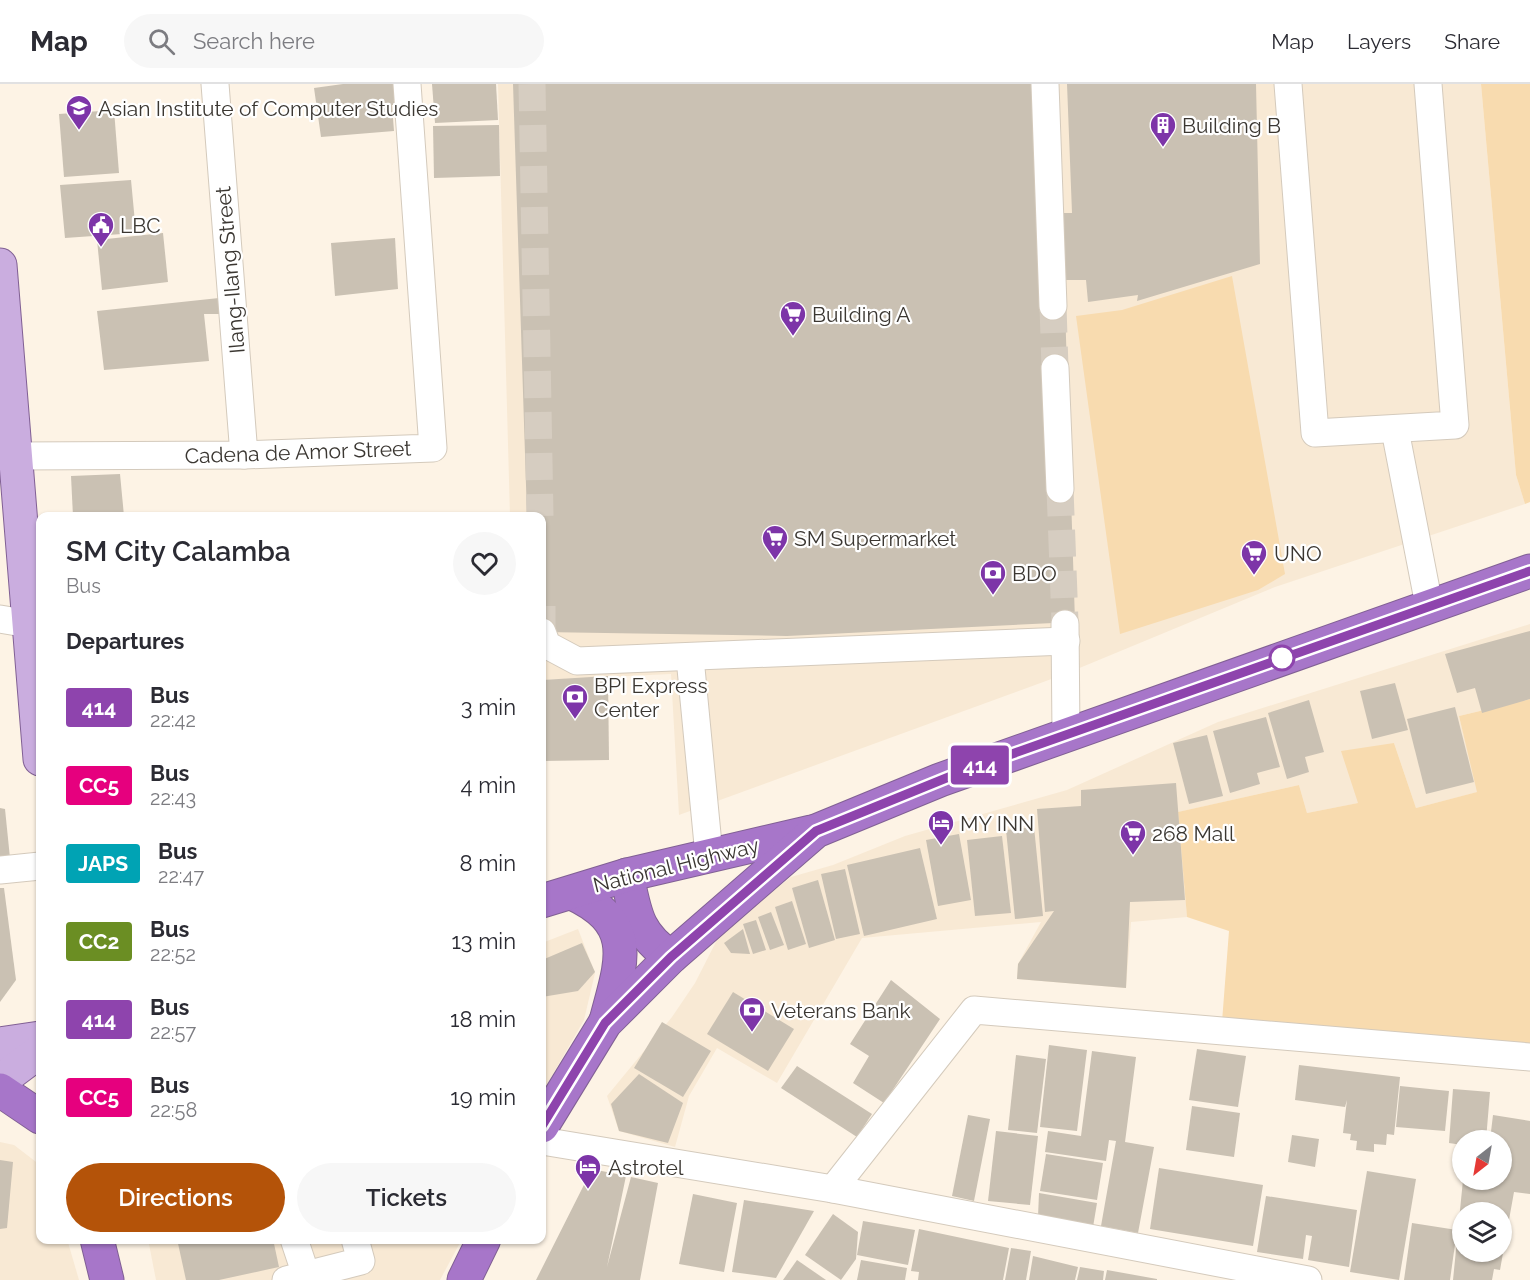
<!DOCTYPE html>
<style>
body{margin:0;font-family:Raleway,sans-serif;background:#f7f7f7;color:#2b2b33;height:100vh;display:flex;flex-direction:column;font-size:22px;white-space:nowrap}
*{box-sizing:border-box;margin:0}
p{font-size:20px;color:#7c7c81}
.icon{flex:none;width:33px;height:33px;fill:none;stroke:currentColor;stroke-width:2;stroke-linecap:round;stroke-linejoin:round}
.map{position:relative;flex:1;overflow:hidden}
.details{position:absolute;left:36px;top:428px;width:510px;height:732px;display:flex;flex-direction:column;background:#fff;border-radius:12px;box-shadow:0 2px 4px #0004}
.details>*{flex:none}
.badge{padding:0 12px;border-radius:4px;font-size:21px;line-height:39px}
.needle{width:39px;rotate:211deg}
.buttons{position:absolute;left:1452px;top:1046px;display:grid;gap:12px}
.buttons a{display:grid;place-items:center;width:60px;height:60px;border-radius:50%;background:#fff;box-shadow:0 2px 4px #0004;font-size:30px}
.map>.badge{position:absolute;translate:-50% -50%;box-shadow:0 0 0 3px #fff}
h2{padding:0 30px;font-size:22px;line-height:54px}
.round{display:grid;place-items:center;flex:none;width:63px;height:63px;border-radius:32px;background:#f7f7f7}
.summary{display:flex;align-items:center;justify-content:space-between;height:102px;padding:0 30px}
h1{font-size:28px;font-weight:600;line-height:45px}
.button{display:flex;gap:12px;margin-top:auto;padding:12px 30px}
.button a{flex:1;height:69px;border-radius:36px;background:#b45309;color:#fff;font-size:24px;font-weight:600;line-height:69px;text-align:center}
.button a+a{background:#f7f7f7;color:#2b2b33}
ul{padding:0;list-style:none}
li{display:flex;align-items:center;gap:18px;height:78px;padding:0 30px}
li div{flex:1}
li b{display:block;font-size:22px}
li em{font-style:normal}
li .badge{min-width:66px;font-weight:700;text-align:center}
header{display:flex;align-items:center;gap:36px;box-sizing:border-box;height:84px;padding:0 30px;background:#fff;border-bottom:2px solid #e1e1e2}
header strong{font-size:28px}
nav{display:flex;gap:33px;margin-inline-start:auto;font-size:21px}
.search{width:420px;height:54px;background:#f7f7f7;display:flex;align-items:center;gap:15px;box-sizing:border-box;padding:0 21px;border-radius:33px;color:#7c7c81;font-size:22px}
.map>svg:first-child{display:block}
.built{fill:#f8e9d4}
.green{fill:#f8dbaf}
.building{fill:#cac1b3;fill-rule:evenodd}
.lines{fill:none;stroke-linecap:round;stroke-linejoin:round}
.minor-tunnel{stroke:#d6cdc1;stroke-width:27;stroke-dasharray:27 14;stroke-linecap:butt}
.minor-casing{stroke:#d4cabc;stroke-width:29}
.major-casing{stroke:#816094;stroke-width:35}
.highway-casing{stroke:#816094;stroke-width:35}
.minor{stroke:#fff;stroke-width:27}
.major{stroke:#caaddf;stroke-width:33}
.highway{stroke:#a776c9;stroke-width:33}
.line-casing{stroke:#fff;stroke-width:14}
.line{stroke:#8e44ad;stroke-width:9}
.stop-dot{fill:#fff;stroke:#8e44ad;stroke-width:3}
.labels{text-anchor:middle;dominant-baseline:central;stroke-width:4.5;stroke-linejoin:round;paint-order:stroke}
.poi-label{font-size:21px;fill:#3b3732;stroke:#fff;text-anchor:start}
.street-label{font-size:21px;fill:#3b3732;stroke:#fff}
</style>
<header>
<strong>Map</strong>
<div class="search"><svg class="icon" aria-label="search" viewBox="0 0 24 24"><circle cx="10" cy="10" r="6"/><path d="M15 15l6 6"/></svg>Search here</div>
<nav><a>Map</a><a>Layers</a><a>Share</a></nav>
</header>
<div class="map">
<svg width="1530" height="1196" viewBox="0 0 1530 1196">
<rect width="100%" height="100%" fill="#fdf3e5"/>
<g class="built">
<path d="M 498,0 L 1481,0 L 1516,391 L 1525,420 L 1275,503 L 1065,590 L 679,731 L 671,590 L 542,596 L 542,432 L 510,432 Z"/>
<path d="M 1530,540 L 1530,615 L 1459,632 L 1478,708 L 1416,724 L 1394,659 L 1359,719 L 1307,729 L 1299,701 L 1179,728 L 1187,833 L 1131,838 L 1126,904 L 1017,895 L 1018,880 L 1041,838 L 862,854 L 777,999 L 717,964 L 689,1012 L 675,1063 L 619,1047 L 607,1012 L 672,933 L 695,899 L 720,850 L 791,793 L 833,781 L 905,752 L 1067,706 L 1218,638 Z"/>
<path d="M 578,845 L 595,889 L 584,936 L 542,1009 L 542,859 Z"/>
<path d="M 0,1058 L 14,1061 L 40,1081 L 40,1155 L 67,1155 L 79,1196 L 0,1196 Z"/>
<path d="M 148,1155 L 462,1155 L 440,1196 L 156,1196 Z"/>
</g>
<g class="green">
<path d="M 1481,0 L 1530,0 L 1530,418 L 1525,420 L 1516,391 Z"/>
<path d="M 1232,192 L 1285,490 L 1258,506 L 1120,550 L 1076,232 L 1122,226 Z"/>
<path d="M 1530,615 L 1530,965 L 1222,938 L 1229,847 L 1187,833 L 1178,728 L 1299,701 L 1307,729 L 1358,719 L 1341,667 L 1394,659 L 1416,724 L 1477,708 L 1459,632 Z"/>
</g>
<g class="building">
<path d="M 343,0 L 395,0 L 398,21 L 392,21 L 394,47 L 321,53 L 314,4 Z"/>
<path d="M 432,0 L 496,0 L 498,36 L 435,39 Z"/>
<path d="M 513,0 L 1040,0 L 1044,129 L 1072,129 L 1067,0 L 1256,0 L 1260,180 L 1137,217 L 1138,211 L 1088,218 L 1086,196 L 1046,196 L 1065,222 L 1075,538 L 787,552 L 542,548 L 542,432 L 527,432 Z"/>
<path d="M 114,26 L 119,89 L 64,93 L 59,30 Z"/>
<path d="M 499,41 L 500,92 L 434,94 L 433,42 Z"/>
<path d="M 131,96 L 136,149 L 65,154 L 60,101 Z"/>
<path d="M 163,149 L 168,198 L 102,206 L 97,156 Z"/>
<path d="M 395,154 L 398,205 L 335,212 L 331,159 Z"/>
<path d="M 219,214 L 219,230 L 204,230 L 209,277 L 104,286 L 97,227 Z"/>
<path d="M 120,390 L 124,432 L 73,432 L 71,392 Z"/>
<path d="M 1530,547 L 1530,615 L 1482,629 L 1475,604 L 1457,609 L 1445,570 Z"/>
<path d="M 608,592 L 609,676 L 542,677 L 542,596 Z"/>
<path d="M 1395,599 L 1408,646 L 1372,655 L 1360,607 Z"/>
<path d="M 1309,616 L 1324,668 L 1305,673 L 1309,688 L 1287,695 L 1268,629 Z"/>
<path d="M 1455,623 L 1474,698 L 1426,710 L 1407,635 Z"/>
<path d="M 1266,633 L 1280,683 L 1257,689 L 1260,700 L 1230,709 L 1213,647 Z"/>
<path d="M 1207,651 L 1223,712 L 1189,720 L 1173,659 Z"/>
<path d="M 1176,699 L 1185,816 L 1130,818 L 1126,904 L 1017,895 L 1018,880 L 1054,827 L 1045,828 L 1037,725 L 1081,722 L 1081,706 Z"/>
<path d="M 0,724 L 5,725 L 11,784 L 0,784 Z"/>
<path d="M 1034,743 L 1043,832 L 1015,835 L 1006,746 Z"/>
<path d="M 959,750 L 971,816 L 938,822 L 926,756 Z"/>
<path d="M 1002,752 L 1011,829 L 975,832 L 967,756 Z"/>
<path d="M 920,764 L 937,835 L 864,852 L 847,781 Z"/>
<path d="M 845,785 L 860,850 L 836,855 L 821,790 Z"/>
<path d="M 818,796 L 835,856 L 809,864 L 792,804 Z"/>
<path d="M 0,804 L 4,804 L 16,896 L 0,918 Z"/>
<path d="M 792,817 L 806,860 L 788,866 L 775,823 Z"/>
<path d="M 771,828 L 784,861 L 770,866 L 758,833 Z"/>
<path d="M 756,836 L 766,866 L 753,870 L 743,840 Z"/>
<path d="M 743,845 L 750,870 L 731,869 L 724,859 Z"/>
<path d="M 582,859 L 595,888 L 578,907 L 542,913 L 542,876 Z"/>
<path d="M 891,896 L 940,935 L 884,1019 L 853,999 L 869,972 L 850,960 Z"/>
<path d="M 733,908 L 794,945 L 768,987 L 707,950 Z"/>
<path d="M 662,938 L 711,967 L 683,1013 L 634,984 Z"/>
<path d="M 1049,961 L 1087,966 L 1077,1047 L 1040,1043 Z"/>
<path d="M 1197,965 L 1246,972 L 1238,1023 L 1189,1016 Z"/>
<path d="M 1092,967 L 1136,973 L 1125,1058 L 1154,1063 L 1138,1149 L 1101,1142 L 1116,1057 L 1109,1056 L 1106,1077 L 1045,1068 L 1048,1047 L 1081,1052 Z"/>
<path d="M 1016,971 L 1046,975 L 1037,1049 L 1008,1046 Z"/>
<path d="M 1299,981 L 1400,993 L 1394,1051 L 1387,1050 L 1386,1061 L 1374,1060 L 1374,1068 L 1356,1066 L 1357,1057 L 1350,1056 L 1351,1050 L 1343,1049 L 1347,1016 L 1345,1023 L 1295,1016 Z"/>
<path d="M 797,982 L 872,1030 L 857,1053 L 781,1004 Z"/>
<path d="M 639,990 L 683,1019 L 668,1059 L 619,1047 L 611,1020 Z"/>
<path d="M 1400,1002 L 1449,1007 L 1445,1047 L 1396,1043 Z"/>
<path d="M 1453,1005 L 1490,1008 L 1486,1056 L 1462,1056 L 1462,1061 L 1449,1059 Z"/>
<path d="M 1192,1022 L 1240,1029 L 1234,1073 L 1186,1066 Z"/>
<path d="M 968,1031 L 990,1035 L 974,1117 L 952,1112 Z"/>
<path d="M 1493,1031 L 1530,1037 L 1530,1110 L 1514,1108 L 1500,1186 L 1494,1185 L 1492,1196 L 1453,1196 L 1463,1096 L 1483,1103 L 1484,1095 L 1502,1095 L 1502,1056 L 1490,1056 ZM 1462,1128 L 1502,1128 L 1502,1167 L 1462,1167 Z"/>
<path d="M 996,1047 L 1038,1052 L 1030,1121 L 988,1117 Z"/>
<path d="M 1292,1051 L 1319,1055 L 1315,1083 L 1288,1078 Z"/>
<path d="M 1046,1070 L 1103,1079 L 1097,1116 L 1040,1107 Z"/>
<path d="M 0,1076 L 13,1078 L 7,1144 L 0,1145 Z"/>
<path d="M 1159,1084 L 1263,1101 L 1253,1162 L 1150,1145 Z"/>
<path d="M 592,1085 L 626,1092 L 607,1183 L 631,1093 L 658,1099 L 640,1196 L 536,1196 Z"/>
<path d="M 1367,1087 L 1416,1095 L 1399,1196 L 1350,1188 Z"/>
<path d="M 1039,1109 L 1097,1119 L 1093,1143 L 1038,1133 Z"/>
<path d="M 693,1110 L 737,1119 L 724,1188 L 679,1180 Z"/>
<path d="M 1266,1112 L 1357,1126 L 1349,1183 L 1308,1176 L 1312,1152 L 1306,1151 L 1303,1175 L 1257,1168 Z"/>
<path d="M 744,1116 L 814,1127 L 776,1194 L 732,1188 Z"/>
<path d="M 833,1130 L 858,1148 L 856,1175 L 841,1196 L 805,1171 Z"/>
<path d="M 863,1137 L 915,1146 L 908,1181 L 857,1171 Z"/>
<path d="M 1412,1139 L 1457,1146 L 1450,1196 L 1404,1196 Z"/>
<path d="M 919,1145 L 1009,1164 L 1003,1196 L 918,1196 L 919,1188 L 911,1187 Z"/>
<path d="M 177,1155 L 273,1155 L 279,1183 L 219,1196 L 186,1196 Z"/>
<path d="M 439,1155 L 454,1155 L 452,1160 Z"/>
<path d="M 1011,1164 L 1031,1167 L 1026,1196 L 1005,1196 Z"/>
<path d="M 1033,1172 L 1078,1183 L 1075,1196 L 1029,1196 Z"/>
<path d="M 797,1176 L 826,1196 L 783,1196 Z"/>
<path d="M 861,1176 L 907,1184 L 905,1196 L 857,1196 Z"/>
<path d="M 1080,1183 L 1104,1187 L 1103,1196 L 1077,1196 Z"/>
<path d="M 1107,1186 L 1157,1195 L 1157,1196 L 1105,1196 Z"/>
</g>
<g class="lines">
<g class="minor-tunnel">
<path d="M 532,0 L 540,432"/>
<path d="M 1053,222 L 1055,284"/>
<path d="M 1060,405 L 1065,538"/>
<path d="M 542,522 L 542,548"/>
</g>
<g class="minor-casing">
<g id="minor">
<path d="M 215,0 L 244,371"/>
<path d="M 1045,0 L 1053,222"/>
<path d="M 1288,0 L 1315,349 L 1455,341 L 1428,0"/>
<path d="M 1055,284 L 1060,405"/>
<path d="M 1395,346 L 1429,521"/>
<path d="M 15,372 L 244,371 L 433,364 L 407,0"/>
<path d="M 0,535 L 29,540"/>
<path d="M 1065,540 L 1066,650"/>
<path d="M 542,548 L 547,561 L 577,577 L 1066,557"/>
<path d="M 690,574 L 709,771"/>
<path d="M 0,786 L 40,782"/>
<path d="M 542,1057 L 833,1105 L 1308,1196"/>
<path d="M 833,1105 L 974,926 L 1530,973"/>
<path d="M 294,1155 L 306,1191"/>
<path d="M 286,1196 L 361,1177 L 355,1155"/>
</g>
</g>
<g class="major-casing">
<g id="major">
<path d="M 0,181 L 40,675"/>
<path d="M 0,960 L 40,954"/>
<path d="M 0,997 L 40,967"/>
</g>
</g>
<g class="highway-casing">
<g id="highway">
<path d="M 627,791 C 635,830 637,850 671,873"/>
<path d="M 572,809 C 639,840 621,879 606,937"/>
<path d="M 542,817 L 627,791 L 811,748"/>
<path d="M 0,1006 L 40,1033"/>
<path d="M 542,1042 L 605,939 L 671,873 L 816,747 L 940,696 L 1530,487"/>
<path d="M 97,1155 L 107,1196"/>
<path d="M 464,1196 L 484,1155"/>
</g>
</g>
<use href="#minor" class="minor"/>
<use href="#major" class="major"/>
<use href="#highway" class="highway"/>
</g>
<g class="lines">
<g class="line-casing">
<path id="line" d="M 542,1042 L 605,939 L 671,873 L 816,747 L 961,688 L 1530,487"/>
</g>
<use href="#line" class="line"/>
</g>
<defs>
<g id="university-pin" transform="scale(1.35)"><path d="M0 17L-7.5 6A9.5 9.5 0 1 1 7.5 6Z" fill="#7d35a8" stroke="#fff"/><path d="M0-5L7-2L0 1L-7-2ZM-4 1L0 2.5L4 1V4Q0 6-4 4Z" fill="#fff"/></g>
<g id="building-pin" transform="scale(1.35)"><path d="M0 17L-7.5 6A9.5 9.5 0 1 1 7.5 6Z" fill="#7d35a8" stroke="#fff"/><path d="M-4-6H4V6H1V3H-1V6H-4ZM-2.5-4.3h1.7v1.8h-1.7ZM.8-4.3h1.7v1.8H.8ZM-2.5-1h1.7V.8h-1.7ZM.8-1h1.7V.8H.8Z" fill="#fff"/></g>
<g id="civic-pin" transform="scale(1.35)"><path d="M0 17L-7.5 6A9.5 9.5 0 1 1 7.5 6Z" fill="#7d35a8" stroke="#fff"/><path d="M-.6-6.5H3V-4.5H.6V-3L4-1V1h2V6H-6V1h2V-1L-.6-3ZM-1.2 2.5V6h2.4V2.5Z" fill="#fff"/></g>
<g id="supermarket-pin" transform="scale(1.35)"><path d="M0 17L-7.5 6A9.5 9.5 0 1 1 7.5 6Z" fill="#7d35a8" stroke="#fff"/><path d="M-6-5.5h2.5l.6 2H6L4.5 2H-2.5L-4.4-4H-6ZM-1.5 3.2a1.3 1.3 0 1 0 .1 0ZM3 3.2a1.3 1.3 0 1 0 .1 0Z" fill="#fff"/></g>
<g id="bank-pin" transform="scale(1.35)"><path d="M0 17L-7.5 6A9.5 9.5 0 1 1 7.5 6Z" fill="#7d35a8" stroke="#fff"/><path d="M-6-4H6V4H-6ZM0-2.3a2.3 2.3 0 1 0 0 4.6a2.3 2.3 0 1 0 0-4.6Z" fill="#fff"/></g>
<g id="hotel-pin" transform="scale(1.35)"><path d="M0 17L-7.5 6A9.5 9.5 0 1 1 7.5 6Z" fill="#7d35a8" stroke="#fff"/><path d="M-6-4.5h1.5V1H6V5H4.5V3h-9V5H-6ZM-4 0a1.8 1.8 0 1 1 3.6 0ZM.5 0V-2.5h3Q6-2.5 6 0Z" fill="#fff"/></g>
</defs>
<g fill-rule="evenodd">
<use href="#university-pin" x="79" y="24"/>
<use href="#building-pin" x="1163" y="41"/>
<use href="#civic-pin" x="101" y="141"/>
<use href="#supermarket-pin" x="793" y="230"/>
<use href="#supermarket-pin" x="775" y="454"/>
<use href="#supermarket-pin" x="1254" y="469"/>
<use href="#bank-pin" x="993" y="489"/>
<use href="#bank-pin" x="575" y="613"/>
<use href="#hotel-pin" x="941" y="739"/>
<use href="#supermarket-pin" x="1133" y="749"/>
<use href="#bank-pin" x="752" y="926"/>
<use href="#hotel-pin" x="588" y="1083"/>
</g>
<circle class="stop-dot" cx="1282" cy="574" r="12"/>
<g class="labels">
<g class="poi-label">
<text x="98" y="24">Asian Institute of Computer Studies</text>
<text x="1182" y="41">Building B</text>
<text x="120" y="141">LBC</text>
<text x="812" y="230">Building A</text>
<text x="794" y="454">SM Supermarket</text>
<text x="1274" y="469">UNO</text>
<text x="1012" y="489">BDO</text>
<text x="594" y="601">BPI Express<tspan x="594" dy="24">Center</tspan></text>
<text x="960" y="739">MY INN</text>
<text x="1152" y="749">268 Mall</text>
<text x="771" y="926">Veterans Bank</text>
<text x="608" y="1083">Astrotel</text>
</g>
<g class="street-label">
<text transform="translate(230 186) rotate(-95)">Ilang-Ilang Street</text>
<text transform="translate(298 368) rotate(-2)">Cadena de Amor Street</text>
<text transform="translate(676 781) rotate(-14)">National Highway</text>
</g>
</g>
</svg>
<div class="buttons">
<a><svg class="needle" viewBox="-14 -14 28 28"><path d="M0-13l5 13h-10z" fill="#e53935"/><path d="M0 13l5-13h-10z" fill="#7c7c81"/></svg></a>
<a><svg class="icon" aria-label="layers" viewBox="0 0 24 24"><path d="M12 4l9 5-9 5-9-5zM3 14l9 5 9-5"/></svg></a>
</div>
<b class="badge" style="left:980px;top:681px;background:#8e44ad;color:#fff">414</b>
<section class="details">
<div class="summary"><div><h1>SM City Calamba</h1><p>Bus</p></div><a class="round"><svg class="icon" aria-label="heart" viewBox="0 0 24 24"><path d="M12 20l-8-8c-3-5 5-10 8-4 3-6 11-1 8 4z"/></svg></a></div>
<h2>Departures</h2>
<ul>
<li><span class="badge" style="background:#8e44ad;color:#fff">414</span><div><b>Bus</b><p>22:42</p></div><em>3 min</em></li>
<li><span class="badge" style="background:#e6007e;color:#fff">CC5</span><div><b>Bus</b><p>22:43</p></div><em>4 min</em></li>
<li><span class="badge" style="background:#00a3b4;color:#fff">JAPS</span><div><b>Bus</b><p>22:47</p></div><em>8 min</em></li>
<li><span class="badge" style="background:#6b8e23;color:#fff">CC2</span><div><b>Bus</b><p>22:52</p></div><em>13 min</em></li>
<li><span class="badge" style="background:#8e44ad;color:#fff">414</span><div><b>Bus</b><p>22:57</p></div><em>18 min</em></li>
<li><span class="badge" style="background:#e6007e;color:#fff">CC5</span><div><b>Bus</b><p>22:58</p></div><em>19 min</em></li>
</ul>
<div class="button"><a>Directions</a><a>Tickets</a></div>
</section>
</div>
